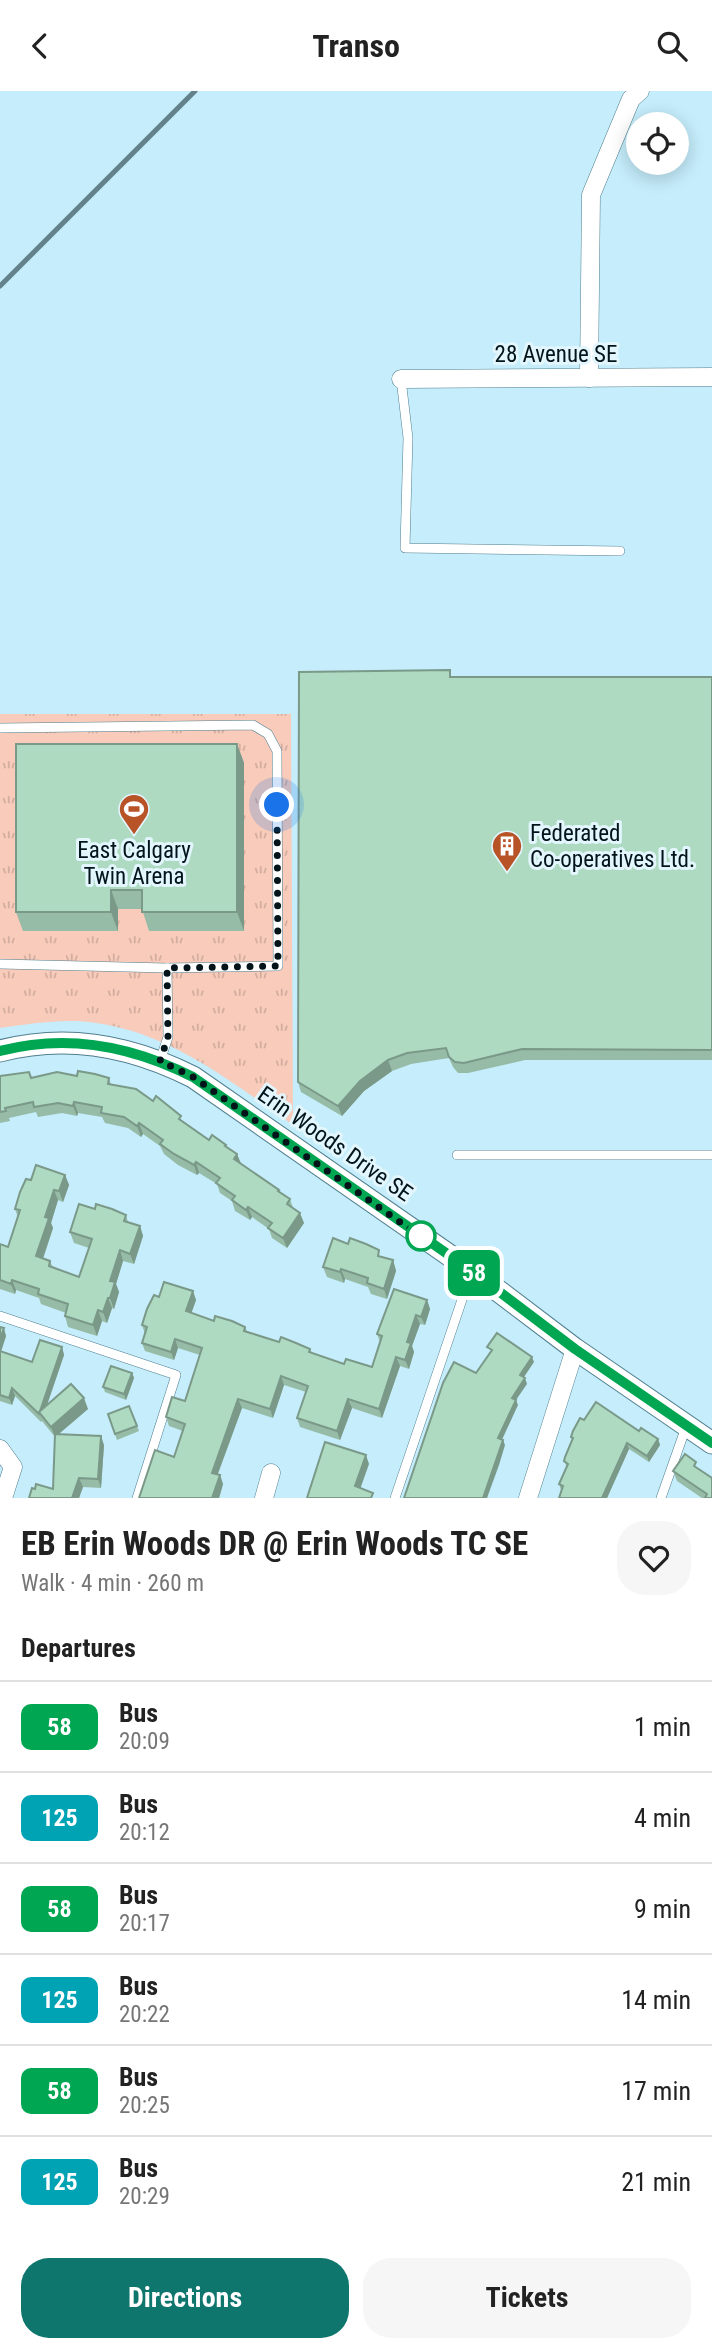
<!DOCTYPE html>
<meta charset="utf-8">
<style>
body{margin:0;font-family:"Roboto Condensed",sans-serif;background:#f6f6f6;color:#222;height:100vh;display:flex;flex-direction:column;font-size:26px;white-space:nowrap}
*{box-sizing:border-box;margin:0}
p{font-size:23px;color:#767676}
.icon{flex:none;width:38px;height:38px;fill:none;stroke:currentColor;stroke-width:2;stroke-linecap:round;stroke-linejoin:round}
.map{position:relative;height:1407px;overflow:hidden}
.drawer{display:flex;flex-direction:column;background:#fff;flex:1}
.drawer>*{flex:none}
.badge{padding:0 14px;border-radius:10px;font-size:24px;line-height:46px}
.buttons{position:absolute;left:626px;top:21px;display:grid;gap:14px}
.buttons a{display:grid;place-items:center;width:63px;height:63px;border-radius:50%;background:#fff;box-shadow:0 4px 18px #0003;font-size:35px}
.you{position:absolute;width:35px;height:35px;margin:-18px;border:5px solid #fff;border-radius:50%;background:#1a73e8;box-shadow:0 0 0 10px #1a73e833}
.map>.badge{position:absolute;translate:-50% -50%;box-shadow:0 0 0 4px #fff}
h2{padding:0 21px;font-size:26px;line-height:63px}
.round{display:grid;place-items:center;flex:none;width:74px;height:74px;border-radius:28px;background:#f6f6f6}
.headline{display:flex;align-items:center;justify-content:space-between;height:119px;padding:0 21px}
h1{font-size:33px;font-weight:700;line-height:52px}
.cta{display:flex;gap:14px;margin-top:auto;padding:14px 21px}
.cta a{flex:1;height:80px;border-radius:28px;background:#0f766e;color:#fff;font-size:28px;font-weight:700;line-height:80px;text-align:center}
.cta a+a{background:#f6f6f6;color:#222}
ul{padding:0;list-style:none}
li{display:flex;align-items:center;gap:21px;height:91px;padding:0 21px;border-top:2px solid #e0e0e0}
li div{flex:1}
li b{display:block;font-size:26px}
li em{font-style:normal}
li .badge{min-width:77px;font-weight:700;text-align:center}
header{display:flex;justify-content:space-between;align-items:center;height:91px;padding:0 21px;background:#fff;font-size:32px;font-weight:700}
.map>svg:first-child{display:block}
.park{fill:url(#park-tufts)}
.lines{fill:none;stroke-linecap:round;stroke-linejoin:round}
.service-casing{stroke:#507f8f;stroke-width:10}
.minor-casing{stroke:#507f8f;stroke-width:19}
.tertiary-casing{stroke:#507f8f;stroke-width:23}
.service{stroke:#fff;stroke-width:9}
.minor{stroke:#fff;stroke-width:18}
.tertiary{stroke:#fff;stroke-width:21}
.rail{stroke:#64828c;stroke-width:5}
.wall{fill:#96bba7}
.shaded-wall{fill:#7a9988}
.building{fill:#aedac2;stroke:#7a9988;stroke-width:2}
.line-casing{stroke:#fff;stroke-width:16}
.line{stroke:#00a651;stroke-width:10}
.walk{stroke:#02141a;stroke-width:7;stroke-dasharray:0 12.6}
.stop-dot{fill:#fff;stroke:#00a651;stroke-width:3.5}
.labels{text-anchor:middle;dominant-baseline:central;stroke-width:6;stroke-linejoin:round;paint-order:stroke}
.street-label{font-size:23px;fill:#02141a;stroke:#e3f6fd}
.poi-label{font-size:23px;fill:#02141a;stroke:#e3f6fd;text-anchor:start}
</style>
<header><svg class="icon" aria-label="back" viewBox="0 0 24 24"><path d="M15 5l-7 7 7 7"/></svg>Transo<svg class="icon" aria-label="search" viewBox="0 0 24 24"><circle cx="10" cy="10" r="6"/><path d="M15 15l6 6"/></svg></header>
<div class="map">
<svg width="712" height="1407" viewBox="0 0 712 1407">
<defs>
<pattern id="park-tufts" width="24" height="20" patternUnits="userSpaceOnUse" patternTransform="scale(1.75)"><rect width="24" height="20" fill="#f8cbba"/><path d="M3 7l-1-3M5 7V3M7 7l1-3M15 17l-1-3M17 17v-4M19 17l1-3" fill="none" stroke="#d3ad9f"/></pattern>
</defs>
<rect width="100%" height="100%" fill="#c5edfb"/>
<path class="park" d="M 0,623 L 291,623 L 293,1034 C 233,992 171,942 96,932 C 64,927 31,933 0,937 Z"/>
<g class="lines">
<g class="service-casing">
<g id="service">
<path d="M 401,288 L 408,347 L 405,457 L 620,460"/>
<path d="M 0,637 L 253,634 L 268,643 L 277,660 L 278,875 L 167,877 L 0,873"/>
<path d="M 160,970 L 168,946 L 167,877"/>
<path d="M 457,1064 L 712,1064"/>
<path d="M 0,1225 L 176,1284 L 137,1407"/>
<path d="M 395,1407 L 471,1182"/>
<path d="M 661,1407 L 686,1336"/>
</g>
</g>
<g class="minor-casing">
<g id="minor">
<path d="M 589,287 L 591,104 L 631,8 L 640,0"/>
<path d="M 401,288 L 712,286"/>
<path d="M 0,1358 L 13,1376 L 3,1407"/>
<path d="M 264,1407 L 271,1382"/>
<path d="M 528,1407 L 575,1258"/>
</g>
</g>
<g class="tertiary-casing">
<path id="tertiary" d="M 0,960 C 68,942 132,955 193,986 L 472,1180 L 575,1258 L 712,1352"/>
</g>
<use href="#service" class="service"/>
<use href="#minor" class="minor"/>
<use href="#tertiary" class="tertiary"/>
<path class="rail" d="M 0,195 L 195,0"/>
</g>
<g class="wall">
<path d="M 452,586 L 712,586 L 712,969 L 525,969 L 468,982 L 458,982 L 453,976 L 449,967 L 411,973 L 392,980 L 364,1000 L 342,1025 L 301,1001 L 298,991 Z"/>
<path d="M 237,653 L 244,672 L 244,840 L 149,840 L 142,818 L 118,818 L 118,840 L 23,840 L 16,821 Z"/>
<path d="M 29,981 L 32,986 L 77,985 L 109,987 L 111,994 L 183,1030 L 209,1049 L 227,1057 L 237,1063 L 241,1072 L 279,1099 L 280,1102 L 290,1108 L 293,1117 L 304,1132 L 287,1157 L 272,1147 L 269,1138 L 252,1126 L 250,1129 L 235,1120 L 232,1110 L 220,1102 L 217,1093 L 199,1082 L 197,1084 L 178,1074 L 164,1063 L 160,1055 L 143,1043 L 141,1046 L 128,1037 L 105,1032 L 102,1026 L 78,1022 L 77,1025 L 62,1022 L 38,1026 L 36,1021 L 9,1027 L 10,1030 L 0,1032 L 0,985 Z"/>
<path d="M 65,1084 L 69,1094 L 63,1111 L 58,1109 L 51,1132 L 53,1137 L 43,1168 L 50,1170 L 53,1177 L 79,1186 L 89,1157 L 74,1152 L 70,1141 L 95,1118 L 126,1124 L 128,1131 L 140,1135 L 143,1145 L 134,1173 L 123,1170 L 116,1193 L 119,1201 L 114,1218 L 112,1217 L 107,1232 L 102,1230 L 97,1245 L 68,1236 L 65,1225 L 66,1222 L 41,1213 L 39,1207 L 16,1199 L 15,1203 L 0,1198 L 0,1153 L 8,1156 L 18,1126 L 15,1118 L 31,1089 Z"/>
<path d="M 382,1166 L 393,1169 L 396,1180 L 387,1208 L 371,1203 L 368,1196 L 345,1188 L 344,1192 L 327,1186 L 323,1176 Z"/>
<path d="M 193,1200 L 196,1209 L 191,1222 L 214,1230 L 245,1236 L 247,1240 L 279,1251 L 310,1258 L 312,1262 L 344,1273 L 372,1276 L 380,1251 L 377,1243 L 427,1209 L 430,1218 L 425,1234 L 420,1233 L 412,1255 L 414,1261 L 409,1278 L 400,1275 L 382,1327 L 352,1317 L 340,1349 L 300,1336 L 297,1327 L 306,1301 L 284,1294 L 273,1327 L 242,1317 L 218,1383 L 220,1384 L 223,1393 L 219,1407 L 139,1407 L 174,1366 L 183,1340 L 169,1335 L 166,1326 L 185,1310 L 200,1264 L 178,1257 L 174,1269 L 145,1260 L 142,1252 L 145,1243 L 142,1234 L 159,1206 Z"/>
<path d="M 0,1236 L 6,1245 L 1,1261 L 32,1271 L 62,1256 L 64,1264 L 47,1313 L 88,1318 L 59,1343 L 104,1354 L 101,1397 L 83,1396 L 79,1407 L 35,1398 L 53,1398 L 55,1346 L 42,1330 L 41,1331 L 15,1305 L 12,1314 L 0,1310 Z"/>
<path d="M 132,1282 L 134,1287 L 126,1309 L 105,1301 L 103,1296 Z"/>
<path d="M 108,1323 L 137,1335 L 139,1340 L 117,1349 Z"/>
<path d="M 584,1329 L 639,1340 L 658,1348 L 660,1354 L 649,1371 L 629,1358 L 607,1407 L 559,1407 L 561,1399 L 559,1393 L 567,1376 L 564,1370 L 572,1349 L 571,1346 Z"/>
<path d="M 699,1379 L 712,1407 L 702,1407 L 677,1390 L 673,1380 Z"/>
</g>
<g class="shaded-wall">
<path d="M 237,653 L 244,672 L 244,840 L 237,821 Z"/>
<path d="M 111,799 L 118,818 L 118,840 L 111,821 Z"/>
<path d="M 388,969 L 392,980 L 364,1000 L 342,1025 L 338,1015 L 360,990 Z"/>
<path d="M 74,1011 L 78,1022 L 77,1025 L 73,1015 Z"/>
<path d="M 139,1032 L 143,1043 L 141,1046 L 137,1035 Z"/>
<path d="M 237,1063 L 241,1074 L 234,1068 Z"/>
<path d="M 196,1071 L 199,1082 L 197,1084 L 194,1074 Z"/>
<path d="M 65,1084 L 69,1094 L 63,1111 L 59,1100 Z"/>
<path d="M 54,1099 L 58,1109 L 51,1132 L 53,1137 L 40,1176 L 36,1165 L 45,1126 Z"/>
<path d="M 248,1116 L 252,1126 L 250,1129 L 246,1119 Z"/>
<path d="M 300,1122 L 304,1132 L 287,1157 L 283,1147 Z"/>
<path d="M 140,1135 L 143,1145 L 134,1173 L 130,1163 Z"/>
<path d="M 120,1159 L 123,1170 L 116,1193 L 119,1201 L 114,1218 L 110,1207 L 110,1190 Z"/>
<path d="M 393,1169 L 396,1180 L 387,1208 L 384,1198 Z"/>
<path d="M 341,1178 L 345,1188 L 344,1192 L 340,1181 Z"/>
<path d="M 12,1189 L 16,1199 L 15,1203 L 11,1193 Z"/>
<path d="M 193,1200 L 196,1209 L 189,1229 L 186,1220 Z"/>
<path d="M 108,1207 L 112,1217 L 107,1232 L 103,1221 Z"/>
<path d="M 427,1209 L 430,1218 L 425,1234 L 421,1226 Z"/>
<path d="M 98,1219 L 102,1230 L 97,1245 L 93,1234 Z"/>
<path d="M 416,1224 L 420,1233 L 412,1255 L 414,1261 L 409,1278 L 405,1269 L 407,1251 Z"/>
<path d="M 4,1237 L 6,1245 L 0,1263 L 0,1248 Z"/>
<path d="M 175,1248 L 178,1257 L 174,1269 L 171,1261 Z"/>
<path d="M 62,1256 L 64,1264 L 43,1326 L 39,1322 Z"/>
<path d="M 396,1266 L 400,1275 L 382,1327 L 379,1318 Z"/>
<path d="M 532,1266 L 534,1271 L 522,1289 L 520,1284 Z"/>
<path d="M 132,1282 L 134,1287 L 126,1309 L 124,1303 Z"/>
<path d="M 281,1285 L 284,1294 L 273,1327 L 270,1318 Z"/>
<path d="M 525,1287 L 527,1293 L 516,1309 L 518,1314 L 500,1353 L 498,1347 L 512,1307 Z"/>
<path d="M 12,1297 L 15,1305 L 12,1314 L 9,1307 Z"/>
<path d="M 84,1307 L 88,1318 L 55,1346 L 51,1336 Z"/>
<path d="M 238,1308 L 242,1317 L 215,1390 L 212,1382 Z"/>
<path d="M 348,1308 L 352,1317 L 340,1349 L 337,1340 Z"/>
<path d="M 101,1345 L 104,1354 L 101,1397 L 98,1388 Z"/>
<path d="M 658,1348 L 660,1354 L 649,1371 L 647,1365 Z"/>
<path d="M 503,1349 L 505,1354 L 499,1374 L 487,1407 L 483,1407 Z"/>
<path d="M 627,1352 L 629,1358 L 607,1407 L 602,1407 Z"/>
<path d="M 366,1364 L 369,1373 L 358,1404 L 355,1395 Z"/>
<path d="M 220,1384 L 223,1393 L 219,1407 L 212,1407 Z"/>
<path d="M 79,1387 L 83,1396 L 79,1407 L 72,1407 Z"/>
</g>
<g class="building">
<path d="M 450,579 L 450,586 L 712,586 L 712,959 L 522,958 L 464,972 L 455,971 L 449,966 L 446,957 L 407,962 L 388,969 L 360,990 L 338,1015 L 298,991 L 299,581 Z"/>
<path d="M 16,653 L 237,653 L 237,821 L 142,821 L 142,799 L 111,799 L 111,821 L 16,821 Z"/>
<path d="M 78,980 L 95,983 L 109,987 L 108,993 L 136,998 L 153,1010 L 156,1005 L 181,1025 L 179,1028 L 209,1049 L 212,1044 L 226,1054 L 225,1055 L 237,1063 L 234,1068 L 279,1099 L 278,1100 L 290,1108 L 287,1113 L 300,1122 L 283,1147 L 268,1137 L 272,1132 L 248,1116 L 246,1119 L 232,1109 L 235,1105 L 216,1092 L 220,1087 L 196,1071 L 194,1074 L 174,1063 L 160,1053 L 163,1049 L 139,1032 L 137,1035 L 124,1026 L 101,1022 L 102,1016 L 74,1011 L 73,1015 L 58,1012 L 34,1016 L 33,1011 L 5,1017 L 6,1020 L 0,1021 L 0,985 L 29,981 L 31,987 L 57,981 L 77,985 Z"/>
<path d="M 36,1074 L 65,1084 L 59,1100 L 54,1099 L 45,1126 L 49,1127 L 36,1165 L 50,1170 L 49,1175 L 79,1186 L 92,1148 L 70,1141 L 79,1113 L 95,1118 L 96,1113 L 112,1118 L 126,1124 L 124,1130 L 140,1135 L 130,1163 L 120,1159 L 110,1190 L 115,1191 L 110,1207 L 108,1207 L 103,1221 L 98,1219 L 93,1234 L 65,1225 L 68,1213 L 38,1203 L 39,1198 L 12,1189 L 11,1193 L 0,1189 L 0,1153 L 8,1156 L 20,1119 L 15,1118 L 20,1101 L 26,1088 L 31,1089 Z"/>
<path d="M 333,1147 L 348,1153 L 350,1147 L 366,1153 L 379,1159 L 378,1165 L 393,1169 L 384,1198 L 367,1192 L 368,1187 L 341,1178 L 340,1181 L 323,1176 Z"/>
<path d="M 164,1191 L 193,1200 L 186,1220 L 214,1230 L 215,1225 L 232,1230 L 245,1236 L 244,1240 L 279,1251 L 281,1246 L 296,1252 L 310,1258 L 309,1261 L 344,1273 L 346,1268 L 372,1276 L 382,1245 L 377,1243 L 394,1198 L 427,1209 L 421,1226 L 416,1224 L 407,1251 L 411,1252 L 405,1269 L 396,1266 L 379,1318 L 348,1308 L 337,1340 L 297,1327 L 308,1295 L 281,1285 L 270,1318 L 238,1308 L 212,1382 L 220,1384 L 212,1407 L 139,1407 L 155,1359 L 174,1366 L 185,1333 L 166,1326 L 172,1306 L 185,1310 L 202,1257 L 175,1248 L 171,1261 L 142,1252 L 147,1236 L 142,1234 L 147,1218 L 154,1204 L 159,1206 Z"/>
<path d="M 0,1236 L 4,1237 L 0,1248 Z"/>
<path d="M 497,1242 L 532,1266 L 520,1284 L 525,1287 L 512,1307 L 516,1309 L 498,1347 L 503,1349 L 483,1407 L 404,1407 L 443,1292 L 454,1271 L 476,1282 L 492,1259 L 487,1256 Z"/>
<path d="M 40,1249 L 62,1256 L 39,1323 L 12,1297 L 9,1307 L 0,1304 L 0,1260 L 32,1271 Z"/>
<path d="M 111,1275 L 132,1282 L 124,1303 L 103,1296 Z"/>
<path d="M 71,1293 L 84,1307 L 51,1336 L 39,1321 Z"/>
<path d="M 596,1311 L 639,1340 L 641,1337 L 658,1348 L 647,1365 L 627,1352 L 602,1407 L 559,1407 L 563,1395 L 559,1393 L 568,1373 L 564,1370 L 565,1366 L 573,1347 L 571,1346 L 573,1340 L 580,1327 L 584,1329 Z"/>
<path d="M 129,1315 L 137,1335 L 115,1343 L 108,1323 Z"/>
<path d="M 55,1343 L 101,1345 L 98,1388 L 79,1387 L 72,1407 L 29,1407 L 32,1397 L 35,1398 L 36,1393 L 53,1398 Z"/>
<path d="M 325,1351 L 366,1364 L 355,1395 L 373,1402 L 371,1407 L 307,1407 Z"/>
<path d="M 685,1363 L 696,1371 L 694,1375 L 712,1387 L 712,1407 L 705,1407 L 707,1403 L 673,1380 Z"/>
</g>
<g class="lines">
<g class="line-casing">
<path id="line" d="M 0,960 C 68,942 132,955 193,986 L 472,1180 L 575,1258 L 712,1352"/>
</g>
<use href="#line" class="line"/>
<path class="walk" d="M 277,714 L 278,875 L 167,877 L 168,946 L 160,970 L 193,986 L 430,1152 L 421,1145"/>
</g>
<defs>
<g id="stadium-pin" transform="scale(1.575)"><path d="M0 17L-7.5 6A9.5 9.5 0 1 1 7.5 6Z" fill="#b85227" stroke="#e3f6fd"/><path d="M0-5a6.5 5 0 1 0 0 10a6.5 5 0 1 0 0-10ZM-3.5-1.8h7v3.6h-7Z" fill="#fff"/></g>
<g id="building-pin" transform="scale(1.575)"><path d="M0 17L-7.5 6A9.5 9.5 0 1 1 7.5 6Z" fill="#b85227" stroke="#e3f6fd"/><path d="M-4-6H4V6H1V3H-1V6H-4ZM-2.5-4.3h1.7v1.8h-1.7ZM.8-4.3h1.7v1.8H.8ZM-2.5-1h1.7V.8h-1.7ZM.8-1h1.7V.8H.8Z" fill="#fff"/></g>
</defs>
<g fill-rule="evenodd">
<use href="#stadium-pin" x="134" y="718"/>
<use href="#building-pin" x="507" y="755"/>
</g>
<circle class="stop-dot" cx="421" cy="1145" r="14"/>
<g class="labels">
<g class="street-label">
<text x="556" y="263">28 Avenue SE</text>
<text transform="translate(335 1053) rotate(35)">Erin Woods Drive SE</text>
</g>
<g class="poi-label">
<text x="530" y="742">Federated<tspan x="530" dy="26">Co-operatives Ltd.</tspan></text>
<text x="134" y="759" text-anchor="middle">East Calgary<tspan x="134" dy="26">Twin Arena</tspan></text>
</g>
</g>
</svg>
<div class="buttons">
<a><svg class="icon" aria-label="locate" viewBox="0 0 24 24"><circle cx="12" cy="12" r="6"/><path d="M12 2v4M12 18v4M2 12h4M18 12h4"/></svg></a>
</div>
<div class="you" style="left:277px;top:714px"></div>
<b class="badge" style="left:474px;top:1182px;background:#00a651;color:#fff">58</b>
</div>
<section class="drawer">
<div class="headline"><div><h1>EB Erin Woods DR @ Erin Woods TC SE</h1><p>Walk · 4 min · 260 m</p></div><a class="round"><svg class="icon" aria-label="heart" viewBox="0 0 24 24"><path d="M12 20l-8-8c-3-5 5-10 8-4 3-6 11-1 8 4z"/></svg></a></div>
<h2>Departures</h2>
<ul>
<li><span class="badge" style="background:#00a651;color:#fff">58</span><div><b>Bus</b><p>20:09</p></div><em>1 min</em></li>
<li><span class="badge" style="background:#00a3b4;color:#fff">125</span><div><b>Bus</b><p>20:12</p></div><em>4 min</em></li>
<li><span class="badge" style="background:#00a651;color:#fff">58</span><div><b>Bus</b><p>20:17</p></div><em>9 min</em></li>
<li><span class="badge" style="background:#00a3b4;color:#fff">125</span><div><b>Bus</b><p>20:22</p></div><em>14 min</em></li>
<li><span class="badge" style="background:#00a651;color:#fff">58</span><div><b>Bus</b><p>20:25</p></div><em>17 min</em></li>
<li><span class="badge" style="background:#00a3b4;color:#fff">125</span><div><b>Bus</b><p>20:29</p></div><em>21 min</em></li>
</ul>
<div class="cta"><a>Directions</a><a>Tickets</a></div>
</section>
